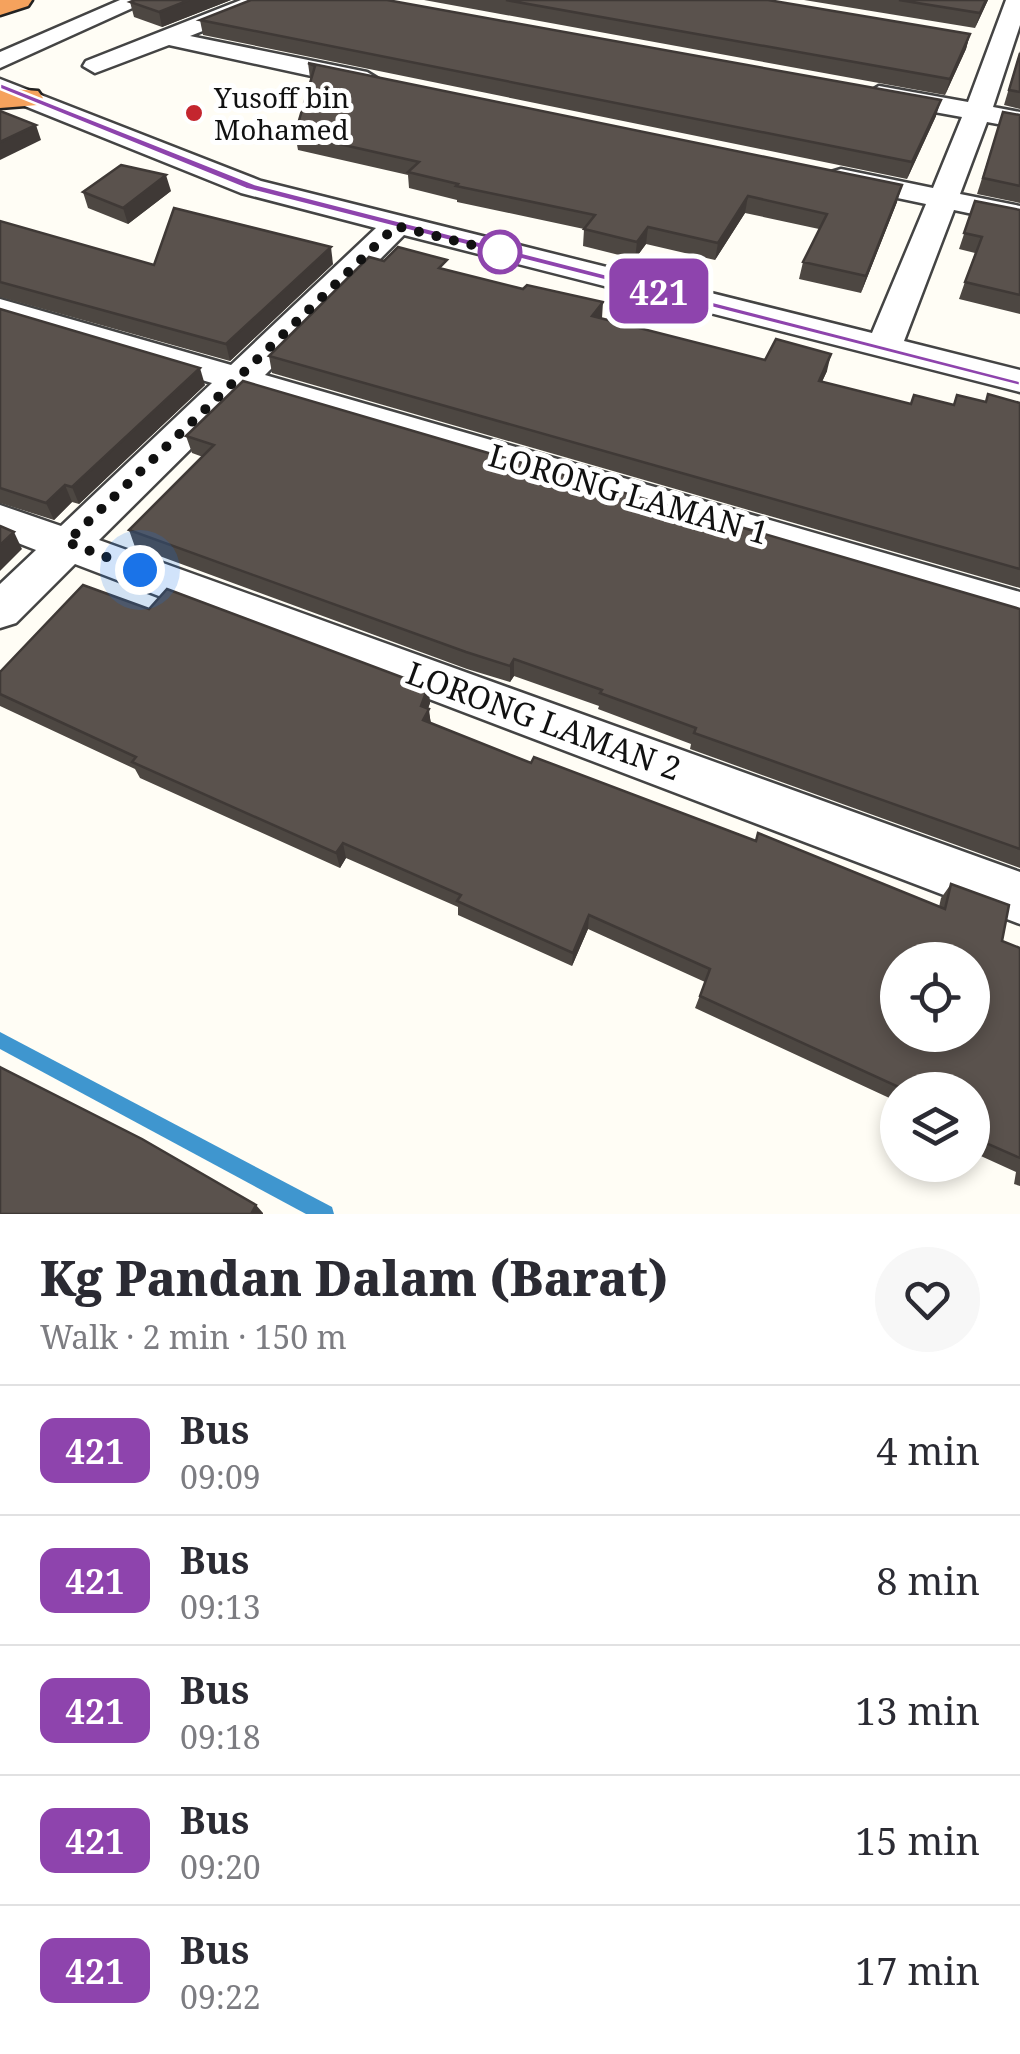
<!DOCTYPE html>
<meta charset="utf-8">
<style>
body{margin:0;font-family:"Noto Serif",serif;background:#f7f7f7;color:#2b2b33;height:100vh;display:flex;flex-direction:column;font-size:38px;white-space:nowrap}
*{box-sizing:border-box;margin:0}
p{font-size:32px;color:#7c7c81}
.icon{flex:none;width:55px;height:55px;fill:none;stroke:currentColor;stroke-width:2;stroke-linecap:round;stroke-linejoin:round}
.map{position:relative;height:1214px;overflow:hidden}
.sheet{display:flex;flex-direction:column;background:#fff;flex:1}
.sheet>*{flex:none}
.badge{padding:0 20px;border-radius:15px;font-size:35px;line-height:65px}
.fabs{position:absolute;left:880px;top:942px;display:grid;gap:20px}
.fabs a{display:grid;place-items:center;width:110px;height:110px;border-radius:50%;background:#fff;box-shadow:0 5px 15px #0003;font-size:50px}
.you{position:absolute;width:50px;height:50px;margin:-25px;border:8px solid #fff;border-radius:50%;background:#1a73e8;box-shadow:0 0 0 15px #1a73e833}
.map>.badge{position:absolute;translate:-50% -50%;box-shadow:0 0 0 5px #fff}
.round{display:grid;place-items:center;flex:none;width:105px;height:105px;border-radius:52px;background:#f7f7f7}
.summary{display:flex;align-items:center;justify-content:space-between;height:170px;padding:0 40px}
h1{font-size:48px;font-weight:800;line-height:75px}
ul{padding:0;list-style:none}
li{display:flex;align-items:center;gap:30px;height:130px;padding:0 40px;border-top:2px solid #e1e1e2}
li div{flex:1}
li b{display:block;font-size:38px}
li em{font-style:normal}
li .badge{min-width:110px;font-weight:700;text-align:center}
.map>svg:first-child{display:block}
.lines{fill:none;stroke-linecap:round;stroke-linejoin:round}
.stream{fill:#3f96cf;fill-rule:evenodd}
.minor-casing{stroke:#444;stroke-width:5}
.highway-casing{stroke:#222;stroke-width:5}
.minor{fill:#fff;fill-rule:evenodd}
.highway{fill:#f5a25d;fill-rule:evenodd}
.wall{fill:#4d4742}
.shaded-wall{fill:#3f3936}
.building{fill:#5a524d;stroke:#3f3936;stroke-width:2.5;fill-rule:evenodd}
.line{fill:#8e44ad;stroke:#fff;stroke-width:2.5}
.walk{stroke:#111;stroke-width:10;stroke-dasharray:0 18}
.poi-dot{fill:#c4262e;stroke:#fff;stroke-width:4}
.stop-dot{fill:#fff;stroke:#8e44ad;stroke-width:5}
.labels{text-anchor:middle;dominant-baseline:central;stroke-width:10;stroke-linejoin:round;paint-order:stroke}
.far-poi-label{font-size:28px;fill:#111;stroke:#fff;text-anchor:start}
.street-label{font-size:32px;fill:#111;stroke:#fff}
</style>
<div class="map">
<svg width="1020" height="1214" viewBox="0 0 1020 1214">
<rect width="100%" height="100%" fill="#fffdf5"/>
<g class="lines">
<path class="stream" d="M 0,1032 L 332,1207 L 334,1214 L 306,1214 L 0,1049 Z"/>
<g class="minor-casing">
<g id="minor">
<path d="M 120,0 L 150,0 L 0,68 L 0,52 Z"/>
<path d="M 241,0 L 272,0 L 269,5 L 190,36 L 367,72 L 380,80 L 367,88 L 169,45 L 95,73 L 83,66 L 86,61 Z"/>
<path d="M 1006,0 L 1020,0 L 1020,25 L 993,107 L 1020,112 L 1020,128 L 987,122 L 960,194 L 1020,206 L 1020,224 L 954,210 L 904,341 L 1020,370 L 1020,392 L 404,235 L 265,375 L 1020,592 L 1020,626 L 246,394 L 99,540 L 1020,872 L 1020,924 L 75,564 L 16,623 L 0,628 L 0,584 L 36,550 L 0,536 L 0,505 L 61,526 L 212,383 L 0,320 L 0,299 L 231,365 L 376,228 L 241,193 L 0,96 L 0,79 L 261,181 L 872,333 L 926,204 L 831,184 L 826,178 L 831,172 L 841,169 L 933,188 L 962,117 L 879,102 L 866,94 L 879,86 L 968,102 Z"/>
</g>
</g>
<g class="highway-casing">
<g id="highway">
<path d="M 0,0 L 32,0 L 28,6 L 0,15 Z"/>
<path d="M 0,88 L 38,91 L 43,98 L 38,105 L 0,108 Z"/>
</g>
</g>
<use href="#minor" class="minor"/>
<use href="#highway" class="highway"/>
</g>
<g class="wall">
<path d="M 231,0 L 162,27 L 134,17 L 130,2 Z"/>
<path d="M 424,0 L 768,0 L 970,34 L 966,49 L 945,95 Z"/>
<path d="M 804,0 L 988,0 L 975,28 Z"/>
<path d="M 200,20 L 936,116 L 907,179 L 203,35 Z"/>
<path d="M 1020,51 L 1020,109 L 1004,105 Z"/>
<path d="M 308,63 L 897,202 L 861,293 L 799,279 L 803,262 L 819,229 L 745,213 L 715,260 L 646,244 L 635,259 L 583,246 L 584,229 L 457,202 L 457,200 L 409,188 L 408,175 L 298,150 L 295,134 L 311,79 L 310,78 Z"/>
<path d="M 1020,115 L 1020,203 L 977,194 L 998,128 Z"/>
<path d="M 171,191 L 128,224 L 88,208 L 83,192 Z"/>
<path d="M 975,201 L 1020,210 L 1020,314 L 959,299 L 975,253 L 959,249 Z"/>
<path d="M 0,221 L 154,265 L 333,264 L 230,361 L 0,297 Z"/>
<path d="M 384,261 L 447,270 L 602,318 L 765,360 L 827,371 L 822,382 L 911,404 L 953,405 L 957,395 L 985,402 L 988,394 L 1020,403 L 1020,588 L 272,373 L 269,356 Z"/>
<path d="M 0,309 L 205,385 L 79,504 L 72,502 L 54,520 L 0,503 Z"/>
<path d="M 186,436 L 1020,609 L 1020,868 L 690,749 L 691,744 L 598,709 L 599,706 L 514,676 L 510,682 L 467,669 L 135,547 L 129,530 L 203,457 L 192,453 Z"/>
<path d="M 149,609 L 428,687 L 430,703 L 428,709 L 431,723 L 531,763 L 756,841 L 939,907 L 941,898 L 951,884 L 1002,941 L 1020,948 L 1020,1186 L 1014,1184 L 1016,1172 L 972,1152 L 972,1090 L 898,1090 L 898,1102 L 695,1008 L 705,982 L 588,929 L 572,966 L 458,915 L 458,907 L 346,858 L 340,868 L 140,778 L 135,769 L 0,706 L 0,672 Z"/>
</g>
<g class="shaded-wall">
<path d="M 189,0 L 231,0 L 162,27 L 159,12 Z"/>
<path d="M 986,0 L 988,0 L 975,28 L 980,13 Z"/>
<path d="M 970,34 L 966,49 L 945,95 L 950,79 Z"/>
<path d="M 941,100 L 936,116 L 907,179 L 912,162 Z"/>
<path d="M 36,125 L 41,140 L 0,160 L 0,142 Z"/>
<path d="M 166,175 L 171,191 L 128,224 L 123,208 Z"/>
<path d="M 902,185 L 897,202 L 861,293 L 866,276 Z"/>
<path d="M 748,196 L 745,213 L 715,260 L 718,243 Z"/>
<path d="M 648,227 L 646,244 L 635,259 L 637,242 Z"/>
<path d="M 331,247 L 333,264 L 230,361 L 226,344 Z"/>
<path d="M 603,302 L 602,318 L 592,316 Z"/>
<path d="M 831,354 L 827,371 L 814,398 L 819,381 Z"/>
<path d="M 200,368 L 205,385 L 79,504 L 72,487 Z"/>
<path d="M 65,485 L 72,502 L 54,520 L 46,503 Z"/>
<path d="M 14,532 L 22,549 L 0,571 L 0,545 Z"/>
<path d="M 514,659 L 514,676 L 510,682 L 510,666 Z"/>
<path d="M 428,687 L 430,703 L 425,715 L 429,709 L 431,726 L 424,736 L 421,706 Z"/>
<path d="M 343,843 L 346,858 L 340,868 L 336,853 Z"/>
<path d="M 589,915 L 588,929 L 572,966 L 573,953 Z"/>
<path d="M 256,1205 L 263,1213 L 263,1214 L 251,1214 Z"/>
</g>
<g class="building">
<path d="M 135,0 L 189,0 L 159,12 L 130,2 Z"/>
<path d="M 251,0 L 387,0 L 941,100 L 912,162 L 200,20 Z"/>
<path d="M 506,0 L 768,0 L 970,34 L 950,79 Z"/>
<path d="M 899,0 L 986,0 L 980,13 Z"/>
<path d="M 1020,53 L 1020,92 L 1009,90 Z"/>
<path d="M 308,63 L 902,185 L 866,276 L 803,262 L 827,214 L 748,196 L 718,243 L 648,227 L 637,242 L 584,229 L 595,215 L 456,186 L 458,184 L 408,172 L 419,162 L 295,134 L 315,66 Z"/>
<path d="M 0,111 L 36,125 L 0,142 Z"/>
<path d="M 1003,112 L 1020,115 L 1020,186 L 983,178 Z"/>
<path d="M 121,165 L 166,175 L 123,208 L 83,192 Z"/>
<path d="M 975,201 L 1020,210 L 1020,295 L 965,282 L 982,237 L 964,233 Z"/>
<path d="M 174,208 L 331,247 L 226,344 L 0,282 L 0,221 L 154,265 Z"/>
<path d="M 398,247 L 447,260 L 439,268 L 523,289 L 527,285 L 603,302 L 592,316 L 765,360 L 776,339 L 831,354 L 819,381 L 911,404 L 914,395 L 954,405 L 957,395 L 986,402 L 988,394 L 1020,403 L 1020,569 L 269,356 L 369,257 L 384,261 Z"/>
<path d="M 0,309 L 200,368 L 72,487 L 65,485 L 46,503 L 0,488 Z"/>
<path d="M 243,381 L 1020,609 L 1020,849 L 694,733 L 696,728 L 600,693 L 602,690 L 514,659 L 510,666 L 466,652 L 129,530 L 214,445 L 186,436 Z"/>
<path d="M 0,526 L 14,532 L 0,545 Z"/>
<path d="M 83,585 L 149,609 L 167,589 L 428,687 L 421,706 L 429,709 L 423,720 L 531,763 L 534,757 L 756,841 L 758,833 L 945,909 L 951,884 L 1009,905 L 1002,941 L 1020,948 L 1020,1158 L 972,1137 L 972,1090 L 905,1090 L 700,996 L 710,969 L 589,915 L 573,953 L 457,901 L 461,895 L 343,843 L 336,853 L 132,762 L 136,757 L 0,694 L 0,672 ZM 898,960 L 972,960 L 972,1035 L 898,1035 Z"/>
<path d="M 0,1067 L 142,1139 L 256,1205 L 251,1214 L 0,1214 Z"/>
</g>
<path class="line" d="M 0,83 L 255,184 L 1020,381 L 1020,386 L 246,189 L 0,89 Z"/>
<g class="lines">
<path class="walk" d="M 140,570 L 67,542 L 396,226 L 508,254 L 500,252"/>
</g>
<circle class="poi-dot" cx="194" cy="113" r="10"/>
<circle class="stop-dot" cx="500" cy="252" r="20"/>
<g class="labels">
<g class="far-poi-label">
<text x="214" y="97">Yusoff bin<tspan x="214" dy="32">Mohamed</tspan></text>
</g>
<g class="street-label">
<text transform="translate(629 493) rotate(16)">LORONG LAMAN 1</text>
<text transform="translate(544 720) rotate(20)">LORONG LAMAN 2</text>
</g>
</g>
</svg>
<div class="fabs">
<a><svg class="icon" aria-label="locate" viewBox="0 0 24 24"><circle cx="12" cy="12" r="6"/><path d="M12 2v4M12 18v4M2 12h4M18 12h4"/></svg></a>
<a><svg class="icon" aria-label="layers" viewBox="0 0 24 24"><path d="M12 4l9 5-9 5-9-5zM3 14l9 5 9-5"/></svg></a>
</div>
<div class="you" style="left:140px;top:570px"></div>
<b class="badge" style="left:659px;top:291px;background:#8e44ad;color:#fff">421</b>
</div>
<section class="sheet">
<div class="summary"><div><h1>Kg Pandan Dalam (Barat)</h1><p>Walk · 2 min · 150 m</p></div><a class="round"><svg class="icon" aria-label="heart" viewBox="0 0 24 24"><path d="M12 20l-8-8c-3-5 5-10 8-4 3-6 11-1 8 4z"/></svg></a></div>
<ul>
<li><span class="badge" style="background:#8e44ad;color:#fff">421</span><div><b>Bus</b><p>09:09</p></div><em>4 min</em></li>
<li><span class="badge" style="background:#8e44ad;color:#fff">421</span><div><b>Bus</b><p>09:13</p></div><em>8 min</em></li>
<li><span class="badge" style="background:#8e44ad;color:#fff">421</span><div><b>Bus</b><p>09:18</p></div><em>13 min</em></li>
<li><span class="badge" style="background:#8e44ad;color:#fff">421</span><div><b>Bus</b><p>09:20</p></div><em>15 min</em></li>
<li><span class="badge" style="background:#8e44ad;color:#fff">421</span><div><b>Bus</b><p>09:22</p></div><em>17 min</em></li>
</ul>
</section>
